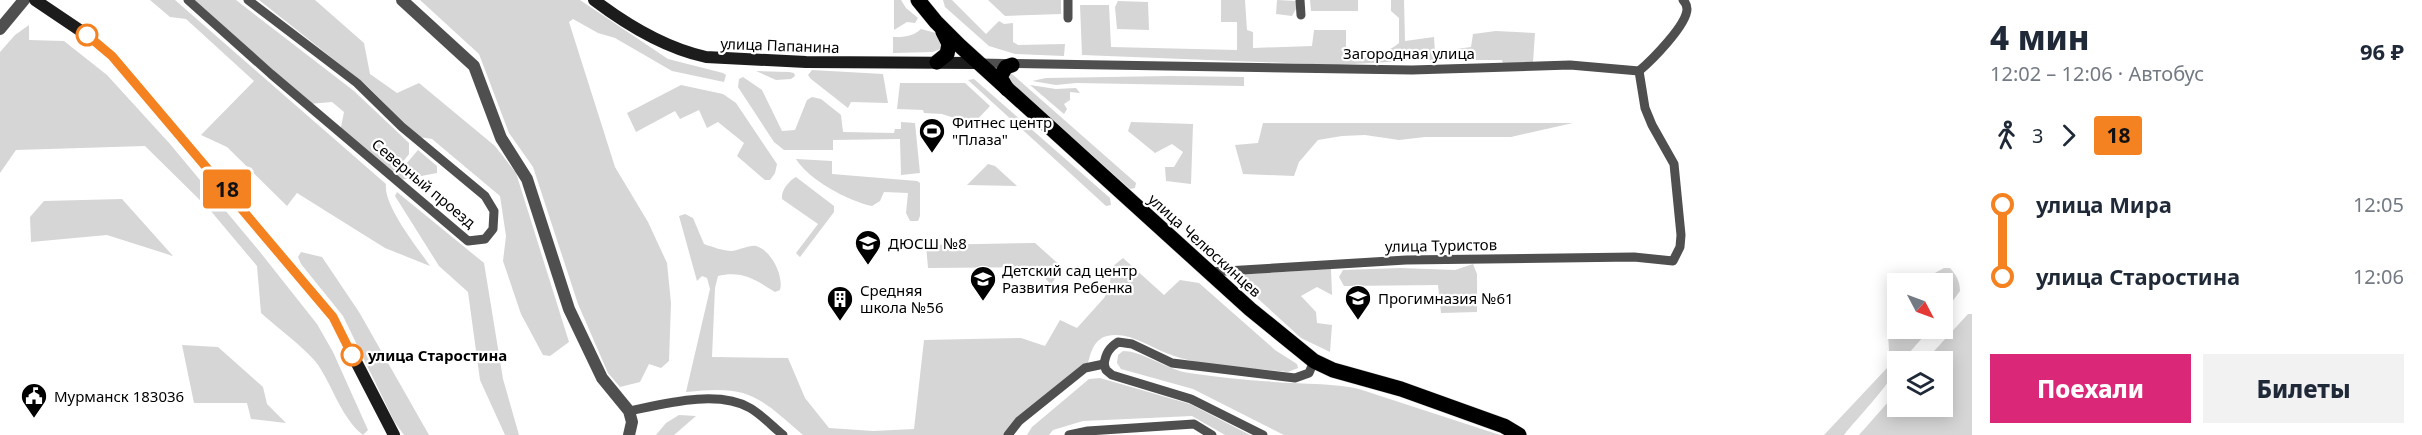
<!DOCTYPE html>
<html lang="ru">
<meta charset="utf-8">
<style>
body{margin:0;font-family:"Noto Sans",sans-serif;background:#f2f2f3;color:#1f2937;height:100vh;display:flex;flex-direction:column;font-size:22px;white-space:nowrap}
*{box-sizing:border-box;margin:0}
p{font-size:20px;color:#747a83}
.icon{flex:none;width:33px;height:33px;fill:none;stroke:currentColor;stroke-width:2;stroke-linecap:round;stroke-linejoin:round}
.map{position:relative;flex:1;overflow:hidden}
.details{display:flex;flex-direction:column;background:#fff;width:450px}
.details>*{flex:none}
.badge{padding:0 12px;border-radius:4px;font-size:21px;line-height:39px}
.needle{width:39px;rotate:131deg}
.buttons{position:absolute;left:1887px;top:273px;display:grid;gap:12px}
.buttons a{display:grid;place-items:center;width:66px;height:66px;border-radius:0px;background:#fff;box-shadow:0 3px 15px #0003;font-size:30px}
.map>.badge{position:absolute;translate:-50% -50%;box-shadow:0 0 0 3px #fff}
.legs{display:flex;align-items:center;gap:9px;height:66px;padding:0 18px;font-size:20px}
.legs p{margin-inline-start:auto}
.headline{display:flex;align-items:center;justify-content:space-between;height:102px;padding:0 18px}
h1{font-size:33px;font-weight:800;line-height:45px}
.cta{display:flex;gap:12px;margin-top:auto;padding:12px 18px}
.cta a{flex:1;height:69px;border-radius:0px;background:#db2777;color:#fff;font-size:24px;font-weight:800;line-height:69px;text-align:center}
.cta a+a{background:#f2f2f3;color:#1f2937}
ul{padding:0 18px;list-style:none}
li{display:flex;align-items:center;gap:21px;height:72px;font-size:22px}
li i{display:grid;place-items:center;width:9px;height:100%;margin:0 8px;background:currentColor}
li i::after{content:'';width:15px;height:15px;margin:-8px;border:4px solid;border-radius:50%;background:#fff}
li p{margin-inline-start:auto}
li:first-child i{background:linear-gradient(#0000 50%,currentColor 0)}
li:last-child i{background:linear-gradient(currentColor 50%,#0000 0)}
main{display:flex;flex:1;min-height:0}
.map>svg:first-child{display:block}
.green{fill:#d6d6d6}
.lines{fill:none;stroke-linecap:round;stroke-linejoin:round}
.primary-casing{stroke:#dbdbdb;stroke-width:16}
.minor{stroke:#4f4f4f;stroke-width:9}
.tertiary{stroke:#4f4f4f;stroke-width:12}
.secondary{stroke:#1c1c1c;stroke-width:12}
.primary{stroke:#000;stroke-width:15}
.line-1-casing{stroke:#fff;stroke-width:14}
.line-1{stroke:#f58220;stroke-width:9}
.stop-1-dot{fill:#fff;stroke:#f58220;stroke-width:3}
.labels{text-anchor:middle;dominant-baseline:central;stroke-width:4.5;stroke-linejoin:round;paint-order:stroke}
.street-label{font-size:15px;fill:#000;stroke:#fff}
.poi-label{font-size:15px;fill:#000;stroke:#fff;text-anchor:start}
.stop-label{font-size:15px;font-weight:bold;fill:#000;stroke:#fff;text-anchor:start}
</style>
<main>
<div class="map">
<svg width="1972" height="435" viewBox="0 0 1972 435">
<rect width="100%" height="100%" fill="#fff"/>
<g class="green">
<path d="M 150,0 L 175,0 L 386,184 C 383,205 417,247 430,266 L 385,248 L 297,193 L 287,206 L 227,147 L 201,135 L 254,81 L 186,19 L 170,17 Z"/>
<path d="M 190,0 L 236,0 L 354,91 L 409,143 L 409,154 L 396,171 L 388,170 L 340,132 L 344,112 L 332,102 L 309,104 Z"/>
<path d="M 259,0 L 315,0 L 364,43 L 370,74 L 397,93 L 419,83 L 495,146 L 516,173 L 569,342 L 550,356 L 543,355 L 521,314 L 503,261 L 506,236 L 500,196 L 432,139 L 419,137 L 366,85 Z"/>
<path d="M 420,0 L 580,0 L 668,59 L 723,73 L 726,75 L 724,82 L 672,71 L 615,38 L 598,33 L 573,19 L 569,22 L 615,167 L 648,222 L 667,263 L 671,303 L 669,361 L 661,368 L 649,364 L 640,382 L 620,387 L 608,373 L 578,304 L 533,167 L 509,133 L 479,54 Z"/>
<path d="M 894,0 L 901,0 L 906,8 L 918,18 L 915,23 L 907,22 L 894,30 Z"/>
<path d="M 943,0 L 952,0 L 986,34 L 999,21 L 1004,24 L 1013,23 L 1013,42 L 1018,45 L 1065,44 L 1064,56 L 1015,54 L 989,46 L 945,7 Z"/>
<path d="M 988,0 L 1061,0 L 1061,14 L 1005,16 Z"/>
<path d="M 1221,0 L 1245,0 L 1247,30 L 1253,32 L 1253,48 L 1312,46 L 1314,30 L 1346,30 L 1346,52 C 1364,62 1384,55 1399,43 L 1399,18 L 1391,11 L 1391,0 L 1404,0 L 1405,41 L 1434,37 L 1435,52 L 1471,47 L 1473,34 L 1496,31 L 1535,33 L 1533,62 L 1503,64 L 1502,60 L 1421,60 L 1337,65 L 1082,55 L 1080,5 L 1109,5 L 1111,47 L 1237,50 L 1237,22 L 1221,22 Z"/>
<path d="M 1277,0 L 1296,1 L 1296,9 L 1292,16 L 1276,14 Z"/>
<path d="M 1310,0 L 1358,0 L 1358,11 L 1311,11 Z"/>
<path d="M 1118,1 L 1148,2 L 1149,30 L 1117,29 L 1115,7 Z"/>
<path d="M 29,25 L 29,40 L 64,41 L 107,75 L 170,144 L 260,252 L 317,324 L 333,352 L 368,430 L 363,435 C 342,418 334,390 320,368 C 312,353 275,326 261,313 L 257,266 L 210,210 L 145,146 L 16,150 L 0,173 L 0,52 L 15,35 Z"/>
<path d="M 921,29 L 936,33 L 943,48 L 933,52 L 893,53 L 893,37 C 904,37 912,37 921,29 Z"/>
<path d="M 812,70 L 883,74 L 888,103 L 851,102 L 848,108 L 811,79 L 808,75 Z"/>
<path d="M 756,71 L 789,72 L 794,73 L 795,76 L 791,79 L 776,80 Z"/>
<path d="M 1011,73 L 1136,183 L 1135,188 L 1130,189 L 1006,79 L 1006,74 Z"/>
<path d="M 1170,76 L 1244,77 L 1244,86 L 1076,83 L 1056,85 L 1032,81 L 1046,78 Z"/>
<path d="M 743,77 L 762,90 L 782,131 L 795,130 L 807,100 L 812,97 L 821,99 L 841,115 L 843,132 L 894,133 L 895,129 L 901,129 L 901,122 L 915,123 L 920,173 L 901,175 L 900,139 L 833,140 L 833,150 L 784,150 L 774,142 L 738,87 L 739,79 Z"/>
<path d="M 974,79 L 1110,198 L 1111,205 L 1106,206 L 968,80 Z"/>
<path d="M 900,83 L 965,83 L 990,106 L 973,124 L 942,114 L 924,113 L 923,110 L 897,109 Z"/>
<path d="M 681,85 L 723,94 L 736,103 L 777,164 L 775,173 L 770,180 L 765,180 L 737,156 L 744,143 L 718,122 L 707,128 L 699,110 L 680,119 L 675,111 L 636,132 L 627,113 Z"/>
<path d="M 1030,85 L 1056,89 L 1076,88 L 1080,93 L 1070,92 L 1070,100 L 1064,104 L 1067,109 L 1064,114 Z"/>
<path d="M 1131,122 L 1193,124 L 1191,184 L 1166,181 L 1165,167 L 1174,167 L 1183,152 L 1172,144 L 1155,153 L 1128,131 Z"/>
<path d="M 1263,123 L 1573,123 L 1511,137 L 1425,137 L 1399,140 L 1365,135 L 1342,136 L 1318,140 L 1299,162 L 1294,176 L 1243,174 L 1235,145 L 1258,143 Z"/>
<path d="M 418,150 L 437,166 L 437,173 L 400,180 L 395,177 Z"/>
<path d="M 796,159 L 832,161 L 832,174 L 917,181 L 920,183 L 920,216 L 918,221 L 910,221 L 906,213 L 908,193 L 884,192 L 880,201 L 872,206 C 848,201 809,180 796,159 Z"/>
<path d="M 988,164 L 995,166 L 1017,186 L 967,185 Z"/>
<path d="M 796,177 L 834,206 L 834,212 L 800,257 L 796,253 L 818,224 L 782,199 C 781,190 789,181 796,177 Z"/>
<path d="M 397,192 L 484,263 L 503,379 L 519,435 L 505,435 L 480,380 L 468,292 L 439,266 L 395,196 Z"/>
<path d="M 122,199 L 173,256 L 107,235 L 31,242 L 30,217 L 44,201 Z"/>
<path d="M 685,214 L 693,218 L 704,244 C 713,247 723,251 732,251 C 740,250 749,245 756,246 C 771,250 784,276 780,290 L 775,292 C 756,280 742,270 718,276 L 715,288 L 712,357 L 788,358 L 805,398 L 829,428 L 873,431 L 914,429 L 924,340 L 1021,338 L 1045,346 L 1060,320 L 1077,328 L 1104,298 L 1109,289 L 1112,267 L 1123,258 L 1164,295 L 1180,280 L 1199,283 L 1275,350 L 1297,364 L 1298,368 L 1288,372 C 1253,368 1201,367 1169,354 C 1149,347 1129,331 1107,336 C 1093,339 1089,357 1087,369 L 1024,416 L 1011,435 L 803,435 C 757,395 749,385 686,392 L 710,289 L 707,278 L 702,276 L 697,281 L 679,216 Z"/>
<path d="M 1035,243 L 1062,267 L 1051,285 L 1036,267 L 928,268 L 926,245 Z"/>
<path d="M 301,252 L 322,257 L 359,312 L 429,435 L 404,435 L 394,421 L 343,316 L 301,264 L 298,257 Z"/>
<path d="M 1473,264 L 1477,274 L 1477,312 L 1441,313 L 1438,285 L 1344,286 L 1339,277 L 1343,270 L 1400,268 L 1455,270 Z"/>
<path d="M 1944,268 L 1950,268 C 1956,275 1960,281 1960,291 L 1943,314 L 1942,284 L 1923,283 L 1933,274 Z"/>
<path d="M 1331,269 L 1332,295 L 1317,287 L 1301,296 L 1316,312 L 1317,323 L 1332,325 L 1330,352 L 1301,338 L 1232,275 Z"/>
<path d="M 1897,309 L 1898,328 L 1930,329 L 1902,361 L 1898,362 C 1898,377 1855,420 1844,435 L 1824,435 L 1887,368 C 1894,347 1880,326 1897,309 Z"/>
<path d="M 1968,314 L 1972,314 L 1972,435 L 1859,435 L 1897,392 L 1898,406 L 1942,406 L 1942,362 L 1925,361 Z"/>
<path d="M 182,345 L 218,347 L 263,387 L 267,404 L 286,423 L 251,419 L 247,403 L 194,403 Z"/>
<path d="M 1123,351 C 1143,351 1167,370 1189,373 C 1222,378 1256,381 1290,383 C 1314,384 1336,384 1359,389 L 1500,435 L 1284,435 L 1193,389 L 1121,369 L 1117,363 L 1118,355 Z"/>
<path d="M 1100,378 L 1190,404 L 1250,435 L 1225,435 L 1192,416 L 1083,421 L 1053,430 L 1049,435 L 1027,435 L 1032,427 L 1089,379 Z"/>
<path d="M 679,415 L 696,416 L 674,435 L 656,435 L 666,423 Z"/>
</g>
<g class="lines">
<g class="primary-casing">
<g id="primary">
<path d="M 918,0 L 936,22 L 959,45 L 1250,309 L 1314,361 L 1333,370 L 1401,389 L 1504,426 L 1519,435"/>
<path d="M 937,62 L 947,54 L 949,44 L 943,32"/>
<path d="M 1007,89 L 1000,77 L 1006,67 L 1012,65"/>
</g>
</g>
<g class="minor">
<path d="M 188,0 L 271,74 L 468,241 L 485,239 L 493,229 L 494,211 L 485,196 L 402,127 L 357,83 L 248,0"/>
<path d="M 1300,0 L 1301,15"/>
<path d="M 1068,18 L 1068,0"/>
<path d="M 979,63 L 1412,70 L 1570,65 L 1639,71"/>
<path d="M 1639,71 C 1651,61 1687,25 1687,9 C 1687,6 1685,2 1683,0"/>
<path d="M 1209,272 L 1406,260 L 1634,257 L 1673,261 L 1680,247 L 1681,235 L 1674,164 L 1652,125 L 1645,108 L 1639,71"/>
<path d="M 1104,364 C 1106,353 1109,348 1118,342 L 1132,344 L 1172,363 L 1295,378 L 1309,373 L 1314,361"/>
<path d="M 1104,364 L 1106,370 L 1112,375 L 1191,399 L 1263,435"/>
<path d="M 629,411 C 663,404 718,389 750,408 C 762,415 772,426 783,435"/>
<path d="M 1008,435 L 1019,421 L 1085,368 L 1104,364"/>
<path d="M 1069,435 L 1088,431 L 1194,424 L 1212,435"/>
</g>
<g class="tertiary">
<path d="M 402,0 L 474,66 L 501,138 L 527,179 L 569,309 L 602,378 L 629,411 L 632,422 L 629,435"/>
<path d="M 0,29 L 24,0"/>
</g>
<g class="secondary">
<path d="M 35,0 L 87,35 L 112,56 L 333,317 L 394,435"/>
<path d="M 594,0 C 627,25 664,48 706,57 L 806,62 L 979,63"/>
</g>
<use href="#primary" class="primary"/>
</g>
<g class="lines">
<g class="line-1-casing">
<path id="line-1" d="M 87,35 L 112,56 L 333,317 L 352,355"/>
</g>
<use href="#line-1" class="line-1"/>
</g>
<defs>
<g id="stadium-pin" transform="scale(1.35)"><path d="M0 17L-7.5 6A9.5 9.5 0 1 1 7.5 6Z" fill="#000" stroke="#fff"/><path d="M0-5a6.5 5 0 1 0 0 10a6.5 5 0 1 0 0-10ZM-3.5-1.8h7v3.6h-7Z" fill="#fff"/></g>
<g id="school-pin" transform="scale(1.35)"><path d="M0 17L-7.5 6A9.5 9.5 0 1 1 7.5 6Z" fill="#000" stroke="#fff"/><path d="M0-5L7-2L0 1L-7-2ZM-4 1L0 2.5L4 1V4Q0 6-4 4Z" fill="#fff"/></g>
<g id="building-pin" transform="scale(1.35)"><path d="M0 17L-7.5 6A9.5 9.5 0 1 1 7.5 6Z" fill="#000" stroke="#fff"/><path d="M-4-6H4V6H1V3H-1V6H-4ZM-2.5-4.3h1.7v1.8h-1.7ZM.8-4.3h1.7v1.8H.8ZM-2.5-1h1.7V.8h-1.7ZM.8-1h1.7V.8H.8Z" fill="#fff"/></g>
<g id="civic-pin" transform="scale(1.35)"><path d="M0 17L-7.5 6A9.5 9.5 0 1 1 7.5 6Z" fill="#000" stroke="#fff"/><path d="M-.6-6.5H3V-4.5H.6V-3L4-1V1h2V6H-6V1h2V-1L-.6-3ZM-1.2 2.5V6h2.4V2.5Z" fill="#fff"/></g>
</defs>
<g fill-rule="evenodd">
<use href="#stadium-pin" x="932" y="131"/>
<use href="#school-pin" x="868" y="243"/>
<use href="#school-pin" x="983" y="279"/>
<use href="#school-pin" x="1358" y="298"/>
<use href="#building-pin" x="840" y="299"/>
<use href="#civic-pin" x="34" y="396"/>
</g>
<g class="stop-1-dot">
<circle cx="87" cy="35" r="10"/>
<circle cx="352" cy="355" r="10"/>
</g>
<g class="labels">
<g class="street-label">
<text transform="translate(780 45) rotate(2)">улица Папанина</text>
<text x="1409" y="53">Загородная улица</text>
<text transform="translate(424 183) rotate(40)">Северный проезд</text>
<text transform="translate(1205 245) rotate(42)">улица Челюскинцев</text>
<text transform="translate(1441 245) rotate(-1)">улица Туристов</text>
</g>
<g class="poi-label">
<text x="952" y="122">Фитнес центр<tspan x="952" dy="17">"Плаза"</tspan></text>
<text x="888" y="243">ДЮСШ №8</text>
<text x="1002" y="270">Детский сад центр<tspan x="1002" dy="17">Развития Ребенка</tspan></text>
<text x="860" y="290">Средняя<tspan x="860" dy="17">школа №56</tspan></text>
<text x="1378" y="298">Прогимназия №61</text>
<text x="54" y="396">Мурманск 183036</text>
</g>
<g class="stop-label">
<text x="368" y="355">улица Старостина</text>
</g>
</g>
</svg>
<div class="buttons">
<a><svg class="needle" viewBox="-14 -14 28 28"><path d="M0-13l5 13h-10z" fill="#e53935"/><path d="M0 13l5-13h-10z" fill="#747a83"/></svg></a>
<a><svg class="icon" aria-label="layers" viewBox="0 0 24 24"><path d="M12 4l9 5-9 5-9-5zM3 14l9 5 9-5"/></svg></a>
</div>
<b class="badge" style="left:227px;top:189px;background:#f58220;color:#111">18</b>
</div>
<section class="details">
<div class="headline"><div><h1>4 мин</h1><p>12:02 – 12:06 · Автобус</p></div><b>96 ₽</b></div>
<div class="legs"><svg class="icon" aria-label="walk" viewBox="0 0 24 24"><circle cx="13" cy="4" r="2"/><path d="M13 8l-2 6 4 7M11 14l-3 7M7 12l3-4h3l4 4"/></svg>3<svg class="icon" aria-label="forward" viewBox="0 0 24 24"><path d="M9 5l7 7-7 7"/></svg><b class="badge" style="background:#f58220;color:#111">18</b></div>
<ul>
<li><i style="color:#f58220"></i><b>улица Мира</b><p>12:05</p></li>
<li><i style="color:#f58220"></i><b>улица Старостина</b><p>12:06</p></li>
</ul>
<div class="cta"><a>Поехали</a><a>Билеты</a></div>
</section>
</main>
